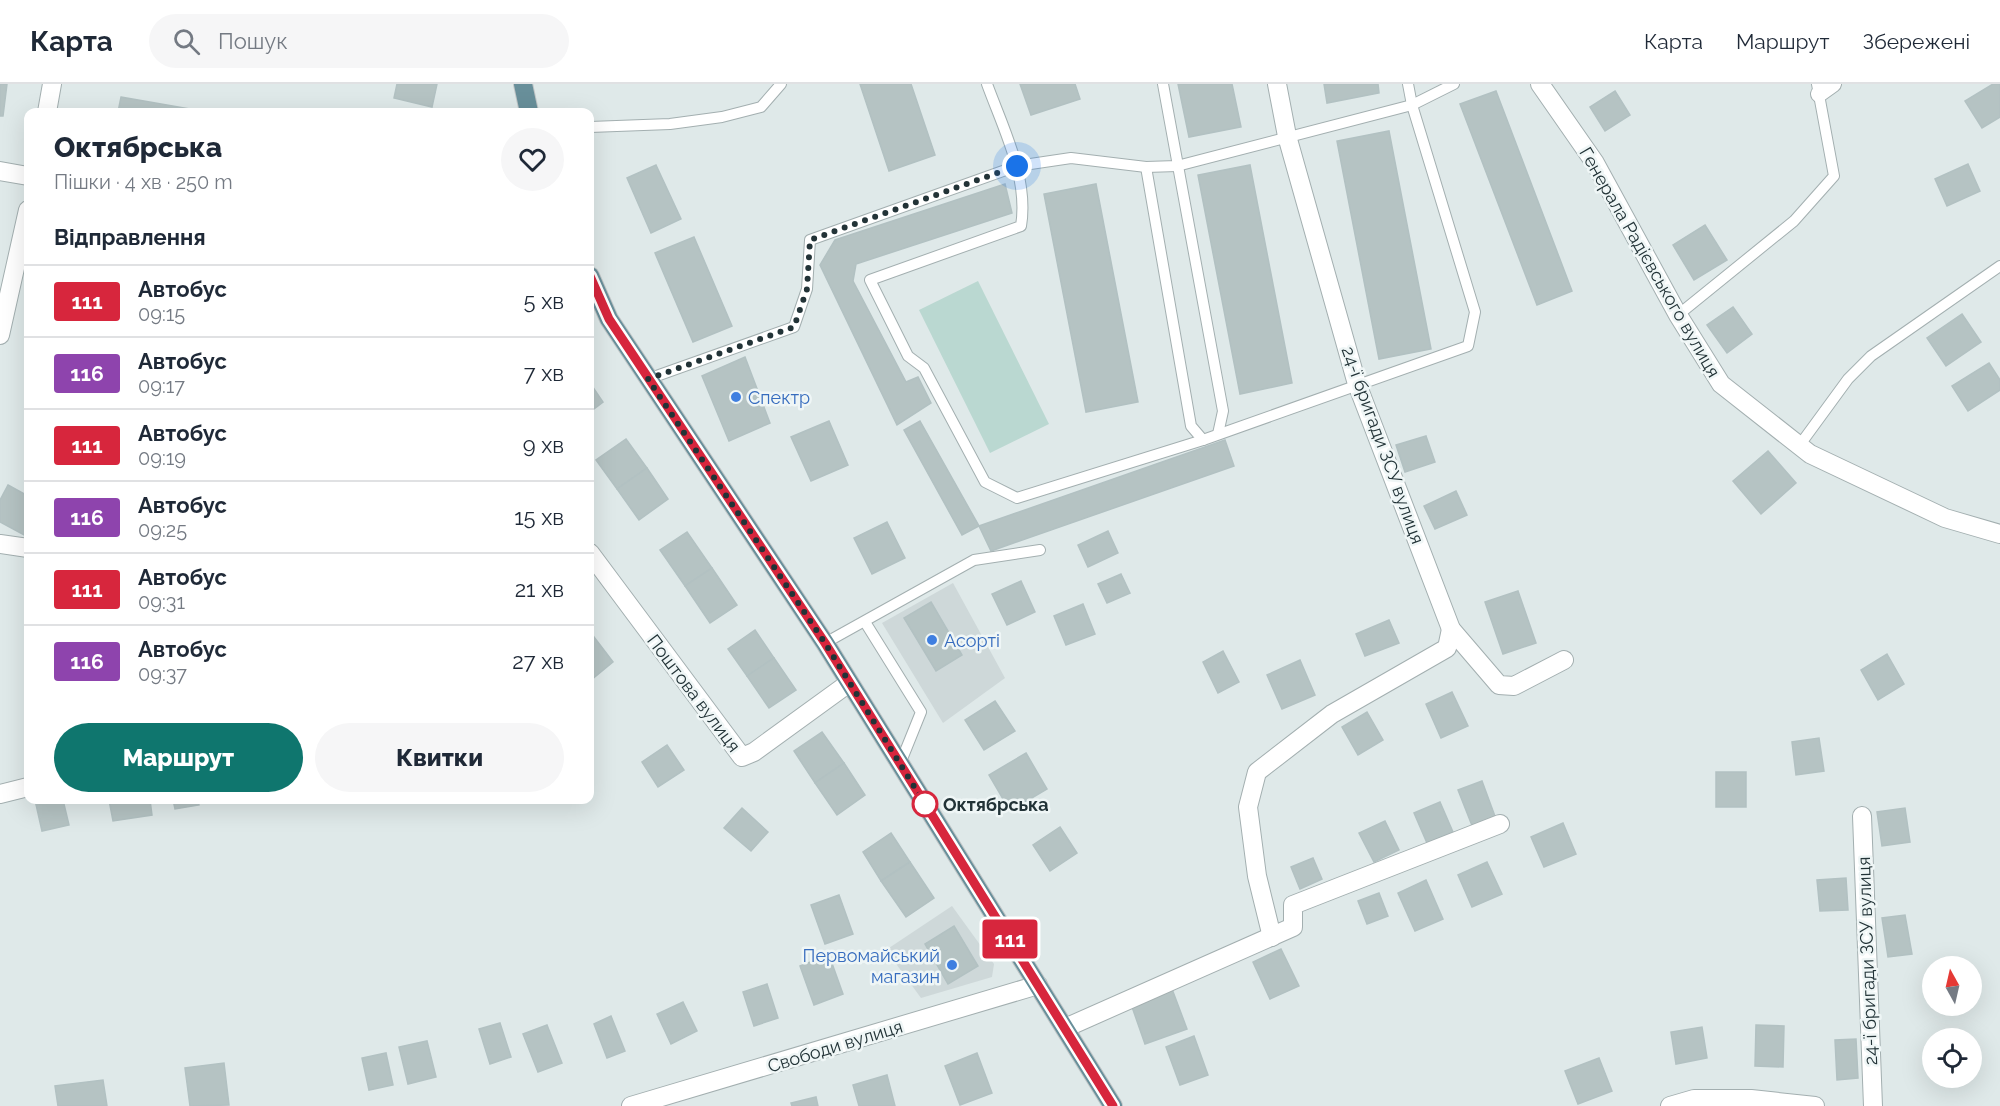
<!DOCTYPE html>
<html lang="uk">
<meta charset="utf-8">
<style>
body{margin:0;font-family:Raleway,sans-serif;background:#f6f6f7;color:#1f2937;height:100vh;display:flex;flex-direction:column;font-size:22px;white-space:nowrap}
*{box-sizing:border-box;margin:0}
p{font-size:20px;color:#747a83}
.icon{flex:none;width:33px;height:33px;fill:none;stroke:currentColor;stroke-width:2;stroke-linecap:round;stroke-linejoin:round}
.map{position:relative;flex:1;overflow:hidden}
.side{position:absolute;left:24px;top:24px;width:570px;height:696px;display:flex;flex-direction:column;background:#fff;border-radius:12px;box-shadow:0 6px 24px #0002}
.side>*{flex:none}
.badge{padding:0 12px;border-radius:4px;font-size:21px;line-height:39px}
.needle{width:39px;rotate:352deg}
.controls{position:absolute;left:1922px;top:872px;display:grid;gap:12px}
.controls a{display:grid;place-items:center;width:60px;height:60px;border-radius:50%;background:#fff;box-shadow:0 6px 24px #0002;font-size:30px}
.you{position:absolute;width:30px;height:30px;margin:-15px;border:4px solid #fff;border-radius:50%;background:#1a73e8;box-shadow:0 0 0 9px #1a73e833}
.map>.badge{position:absolute;translate:-50% -50%;box-shadow:0 0 0 3px #fff}
h2{padding:0 30px;font-size:22px;line-height:54px}
.round{display:grid;place-items:center;flex:none;width:63px;height:63px;border-radius:32px;background:#f6f6f7}
.overview{display:flex;align-items:center;justify-content:space-between;height:102px;padding:0 30px}
h1{font-size:28px;font-weight:800;line-height:45px}
.cta{display:flex;gap:12px;margin-top:auto;padding:12px 30px}
.cta a{flex:1;height:69px;border-radius:36px;background:#0f766e;color:#fff;font-size:24px;font-weight:800;line-height:69px;text-align:center}
.cta a+a{background:#f6f6f7;color:#1f2937}
ul{padding:0;list-style:none}
li{display:flex;align-items:center;gap:18px;height:72px;padding:0 30px;border-top:2px solid #e0e1e3}
li div{flex:1}
li b{display:block;font-size:22px}
li em{font-style:normal}
li .badge{min-width:66px;font-weight:700;text-align:center}
header{display:flex;align-items:center;gap:36px;box-sizing:border-box;height:84px;padding:0 30px;background:#fff;border-bottom:2px solid #e0e1e3}
header strong{font-size:28px}
nav{display:flex;gap:33px;margin-inline-start:auto;font-size:21px}
.search{width:420px;height:54px;background:#f6f6f7;display:flex;align-items:center;gap:15px;box-sizing:border-box;padding:0 21px;border-radius:33px;color:#747a83;font-size:22px}
.map>svg:first-child{display:block}
.built{fill:#ced8d9}
.green{fill:#bad8d1}
.building{fill:#b5c3c3;stroke:#b2c1c2;stroke-width:1.5}
.lines{fill:none;stroke-linecap:round;stroke-linejoin:round}
.service-casing{stroke:#a3afb0;stroke-width:12}
.pedestrian-casing{stroke:#a3afb0;stroke-width:18}
.minor-casing{stroke:#a3afb0;stroke-width:20}
.tertiary-casing{stroke:#a3afb0;stroke-width:20}
.primary-casing{stroke:#c1c6c7;stroke-width:20}
.service{stroke:#fff;stroke-width:10}
.pedestrian{stroke:#fff;stroke-width:16}
.minor{stroke:#fff;stroke-width:18}
.tertiary{stroke:#fff;stroke-width:18}
.primary{stroke:#688f9a;stroke-width:18}
.line-casing{stroke:#fff;stroke-width:14}
.line{stroke:#d7263d;stroke-width:9}
.walk{stroke:#223337;stroke-width:6;stroke-dasharray:0 10.8}
.shop-dot{fill:#3f7fe0;stroke:#eff6f6;stroke-width:2}
.stop-dot{fill:#fff;stroke:#d7263d;stroke-width:3}
.labels{text-anchor:middle;dominant-baseline:central;stroke-width:5;stroke-linejoin:round;paint-order:stroke}
.street-label{font-size:18px;fill:#223337;stroke:#eff6f6}
.shop-label{font-size:18px;fill:#366cbe;stroke:#eff6f6;text-anchor:start}
.stop-label{font-size:18px;font-weight:bold;fill:#223337;stroke:#eff6f6;text-anchor:start}
</style>
<header>
<strong>Карта</strong>
<div class="search"><svg class="icon" aria-label="search" viewBox="0 0 24 24"><circle cx="10" cy="10" r="6"/><path d="M15 15l6 6"/></svg>Пошук</div>
<nav><a>Карта</a><a>Маршрут</a><a>Збережені</a></nav>
</header>
<div class="map">
<svg width="2000" height="1022" viewBox="0 0 2000 1022">
<rect width="100%" height="100%" fill="#dfe9e9"/>
<g class="built">
<path d="M 953,499 L 1005,594 L 943,639 L 882,539 Z"/>
<path d="M 952,822 L 994,880 L 992,893 L 921,914 L 886,866 Z"/>
</g>
<path class="green" d="M 978,197 L 1049,340 L 990,369 L 919,226 Z"/>
<g class="building">
<path d="M 0,0 L 7,0 L 3,32 L 0,32 Z"/>
<path d="M 397,0 L 437,0 L 432,23 L 394,14 Z"/>
<path d="M 860,0 L 911,0 L 935,71 L 889,87 Z"/>
<path d="M 1020,0 L 1075,0 L 1080,15 L 1031,31 Z"/>
<path d="M 1178,0 L 1232,0 L 1241,43 L 1189,53 Z"/>
<path d="M 1324,0 L 1378,0 L 1379,9 L 1327,19 Z"/>
<path d="M 1993,0 L 2000,0 L 2000,33 L 1982,44 L 1965,17 Z"/>
<path d="M 1496,7 L 1572,207 L 1537,221 L 1460,20 Z"/>
<path d="M 1615,7 L 1630,31 L 1605,47 L 1590,23 Z"/>
<path d="M 121,13 L 207,28 L 118,28 Z"/>
<path d="M 1389,47 L 1431,265 L 1379,275 L 1337,57 Z"/>
<path d="M 1968,80 L 1980,107 L 1947,122 L 1935,95 Z"/>
<path d="M 656,81 L 681,135 L 651,149 L 627,94 Z"/>
<path d="M 1250,81 L 1292,299 L 1240,310 L 1198,91 Z"/>
<path d="M 1005,100 L 1012,129 L 856,180 L 853,197 L 906,298 L 918,293 L 931,319 L 897,341 L 820,181 L 835,156 Z"/>
<path d="M 1096,100 L 1138,318 L 1086,328 L 1044,110 Z"/>
<path d="M 1705,141 L 1727,176 L 1694,196 L 1673,161 Z"/>
<path d="M 694,153 L 732,242 L 693,258 L 655,169 Z"/>
<path d="M 1733,223 L 1752,250 L 1727,269 L 1707,241 Z"/>
<path d="M 1962,230 L 1981,258 L 1946,282 L 1927,254 Z"/>
<path d="M 745,273 L 770,339 L 729,357 L 702,292 Z"/>
<path d="M 1989,279 L 2000,296 L 2000,306 L 1968,327 L 1952,302 Z"/>
<path d="M 590,299 L 603,318 L 590,328 Z"/>
<path d="M 829,337 L 848,381 L 811,397 L 791,353 Z"/>
<path d="M 920,337 L 979,442 L 962,451 L 904,346 Z"/>
<path d="M 1426,352 L 1435,378 L 1405,388 L 1396,361 Z"/>
<path d="M 626,355 L 647,384 L 617,405 L 596,376 Z"/>
<path d="M 1225,356 L 1234,382 L 991,467 L 979,442 Z"/>
<path d="M 1768,367 L 1796,399 L 1761,430 L 1733,397 Z"/>
<path d="M 647,384 L 668,415 L 639,436 L 617,405 Z"/>
<path d="M 8,401 L 28,412 L 28,447 L 26,452 L 0,438 L 0,416 Z"/>
<path d="M 1456,407 L 1467,431 L 1435,445 L 1424,422 Z"/>
<path d="M 887,438 L 905,474 L 872,490 L 854,454 Z"/>
<path d="M 1108,447 L 1118,469 L 1088,483 L 1078,461 Z"/>
<path d="M 687,448 L 712,484 L 685,502 L 660,466 Z"/>
<path d="M 712,484 L 737,521 L 710,539 L 685,502 Z"/>
<path d="M 1121,490 L 1130,509 L 1107,519 L 1098,500 Z"/>
<path d="M 1021,497 L 1035,528 L 1007,541 L 992,510 Z"/>
<path d="M 1518,507 L 1536,559 L 1503,570 L 1485,518 Z"/>
<path d="M 931,518 L 962,571 L 936,587 L 904,534 Z"/>
<path d="M 1083,520 L 1095,550 L 1066,561 L 1054,532 Z"/>
<path d="M 1389,536 L 1399,559 L 1365,572 L 1356,550 Z"/>
<path d="M 755,546 L 774,574 L 747,592 L 728,565 Z"/>
<path d="M 594,553 L 613,578 L 590,597 L 590,557 Z"/>
<path d="M 1223,567 L 1239,598 L 1218,609 L 1203,578 Z"/>
<path d="M 1887,570 L 1904,600 L 1878,616 L 1861,586 Z"/>
<path d="M 774,574 L 796,606 L 769,624 L 747,592 Z"/>
<path d="M 1300,576 L 1315,611 L 1282,625 L 1267,591 Z"/>
<path d="M 1452,608 L 1468,642 L 1441,654 L 1426,620 Z"/>
<path d="M 995,617 L 1015,647 L 984,666 L 965,636 Z"/>
<path d="M 1367,628 L 1383,656 L 1358,671 L 1342,643 Z"/>
<path d="M 822,648 L 844,679 L 815,699 L 794,667 Z"/>
<path d="M 1819,654 L 1824,687 L 1796,691 L 1792,658 Z"/>
<path d="M 667,661 L 684,686 L 658,703 L 642,678 Z"/>
<path d="M 1026,669 L 1047,705 L 1010,727 L 989,691 Z"/>
<path d="M 844,679 L 865,711 L 837,731 L 815,699 Z"/>
<rect x="1716" y="688" width="30" height="35"/>
<path d="M 1482,697 L 1496,735 L 1473,744 L 1458,706 Z"/>
<path d="M 35,716 L 63,716 L 69,741 L 42,747 Z"/>
<path d="M 109,716 L 150,716 L 152,731 L 113,737 Z"/>
<path d="M 173,716 L 198,716 L 199,721 L 175,725 Z"/>
<path d="M 1440,718 L 1453,748 L 1427,759 L 1414,729 Z"/>
<path d="M 742,724 L 768,748 L 751,767 L 724,744 Z"/>
<path d="M 1905,724 L 1910,758 L 1882,762 L 1877,728 Z"/>
<path d="M 1385,737 L 1399,766 L 1374,778 L 1359,749 Z"/>
<path d="M 1563,739 L 1576,770 L 1544,783 L 1531,753 Z"/>
<path d="M 1060,743 L 1077,769 L 1050,787 L 1033,761 Z"/>
<path d="M 891,749 L 910,778 L 881,797 L 863,768 Z"/>
<path d="M 1313,774 L 1322,795 L 1300,805 L 1291,783 Z"/>
<path d="M 910,778 L 934,814 L 906,833 L 881,797 Z"/>
<path d="M 1487,778 L 1502,810 L 1472,823 L 1458,791 Z"/>
<path d="M 1846,794 L 1848,826 L 1820,827 L 1817,796 Z"/>
<path d="M 1426,796 L 1443,835 L 1415,847 L 1398,809 Z"/>
<path d="M 1379,809 L 1388,832 L 1367,840 L 1358,817 Z"/>
<path d="M 839,811 L 853,850 L 825,860 L 811,821 Z"/>
<path d="M 1905,831 L 1912,870 L 1888,873 L 1882,834 Z"/>
<path d="M 954,842 L 978,882 L 948,900 L 925,860 Z"/>
<path d="M 1281,865 L 1299,902 L 1270,915 L 1253,878 Z"/>
<path d="M 829,871 L 843,910 L 814,921 L 800,882 Z"/>
<path d="M 767,900 L 778,934 L 754,942 L 743,908 Z"/>
<path d="M 1172,905 L 1187,945 L 1145,960 L 1131,920 Z"/>
<path d="M 683,918 L 697,947 L 671,960 L 657,930 Z"/>
<path d="M 611,932 L 625,967 L 607,974 L 594,940 Z"/>
<path d="M 500,939 L 511,973 L 490,980 L 479,945 Z"/>
<path d="M 547,941 L 562,979 L 538,988 L 523,950 Z"/>
<path d="M 1756,941 L 1784,942 L 1783,983 L 1755,982 Z"/>
<path d="M 1702,943 L 1707,974 L 1676,980 L 1671,948 Z"/>
<path d="M 1194,952 L 1208,991 L 1180,1001 L 1166,963 Z"/>
<path d="M 1856,955 L 1858,994 L 1837,996 L 1835,956 Z"/>
<path d="M 427,957 L 436,993 L 408,1000 L 399,963 Z"/>
<path d="M 386,969 L 393,1001 L 369,1006 L 362,974 Z"/>
<path d="M 977,969 L 992,1009 L 960,1021 L 945,982 Z"/>
<path d="M 1599,974 L 1612,1007 L 1578,1020 L 1565,987 Z"/>
<path d="M 224,979 L 229,1021 L 190,1022 L 185,984 Z"/>
<path d="M 887,991 L 895,1022 L 859,1022 L 853,1001 Z"/>
<path d="M 103,996 L 107,1022 L 58,1022 L 55,1002 Z"/>
<path d="M 816,1013 L 818,1022 L 792,1022 L 791,1019 Z"/>
</g>
<g class="lines">
<g class="service-casing">
<g id="service">
<path d="M 987,0 C 1003,44 1029,94 1021,142 L 870,196 L 908,272 L 924,284 L 985,398 L 1017,414 L 1203,356 L 1468,262 L 1475,228 L 1412,21 L 1408,0"/>
<path d="M 1163,0 L 1223,327 L 1218,350"/>
<path d="M 590,43 L 670,40 L 722,33 L 761,23 L 781,0"/>
<path d="M 1146,83 L 1191,342 L 1203,356"/>
<path d="M 1678,231 L 1794,137 L 1834,92 L 1817,0"/>
<path d="M 648,295 L 794,243 L 807,205 L 810,156 L 1017,82 L 1071,74 L 1146,83 L 1177,82 L 1412,21 L 1454,0"/>
<path d="M 1799,362 L 1848,295 L 1871,272 L 2000,182"/>
<path d="M 865,538 L 921,628 L 900,680"/>
<path d="M 825,559 L 974,476 L 1040,466"/>
</g>
</g>
<g class="pedestrian-casing">
<path id="pedestrian" d="M 1819,10 L 1833,0"/>
</g>
<g class="minor-casing">
<g id="minor">
<path d="M 1277,0 L 1287,52 L 1357,300 L 1451,545 L 1499,601 L 1514,602 L 1564,576"/>
<path d="M 1540,0 L 1595,79 L 1678,231 L 1721,300 L 1810,370 L 1945,434 L 2000,450"/>
<path d="M 47,28 L 52,0"/>
<path d="M 0,87 L 28,92"/>
<path d="M 0,251 L 28,126"/>
<path d="M 0,460 L 28,464"/>
<path d="M 590,469 L 742,673 L 754,668 L 849,599"/>
<path d="M 0,710 L 28,703"/>
<path d="M 1862,732 L 1873,1022"/>
<path d="M 1272,853 L 1257,792 L 1248,723 L 1257,688 L 1332,630 L 1447,564 L 1451,545"/>
<path d="M 1065,944 L 1293,843 L 1293,821 L 1500,740"/>
<path d="M 1670,1022 L 1694,1015 L 1751,1015 L 1815,1022"/>
</g>
</g>
<g class="tertiary-casing">
<path id="tertiary" d="M 631,1022 L 1038,901"/>
</g>
<g class="primary-casing">
<g id="primary">
<path d="M 523,0 L 529,28"/>
<path d="M 590,192 L 609,235 L 825,559 L 1113,1022"/>
</g>
</g>
<use href="#service" class="service"/>
<use href="#pedestrian" class="pedestrian"/>
<use href="#minor" class="minor"/>
<use href="#tertiary" class="tertiary"/>
<use href="#primary" class="primary"/>
</g>
<g class="lines">
<g class="line-casing">
<path id="line" d="M 590,192 L 609,235 L 825,559 L 1113,1022"/>
</g>
<use href="#line" class="line"/>
<path class="walk" d="M 925,720 L 825,559 L 648,295 L 794,243 L 807,205 L 810,156 L 1017,82"/>
</g>
<g class="shop-dot">
<circle cx="736" cy="313" r="6"/>
<circle cx="932" cy="556" r="6"/>
<circle cx="952" cy="881" r="6"/>
</g>
<circle class="stop-dot" cx="925" cy="720" r="12"/>
<g class="labels">
<g class="street-label">
<text transform="translate(1650 178) rotate(60)">Генерала Радієвського вулиця</text>
<text transform="translate(1383 361) rotate(70)">24-ї бригади ЗСУ вулиця</text>
<text transform="translate(694 609) rotate(53)">Поштова вулиця</text>
<text transform="translate(1867 877) rotate(-92)">24-ї бригади ЗСУ вулиця</text>
<text transform="translate(835 962) rotate(-17)">Свободи вулиця</text>
</g>
<g class="shop-label">
<text x="748" y="313">Спектр</text>
<text x="944" y="556">Асорті</text>
<text x="940" y="871" text-anchor="end">Первомайський<tspan x="940" dy="21">магазин</tspan></text>
</g>
<g class="stop-label">
<text x="943" y="720">Октябрська</text>
</g>
</g>
</svg>
<div class="controls">
<a><svg class="needle" viewBox="-14 -14 28 28"><path d="M0-13l5 13h-10z" fill="#e53935"/><path d="M0 13l5-13h-10z" fill="#747a83"/></svg></a>
<a><svg class="icon" aria-label="locate" viewBox="0 0 24 24"><circle cx="12" cy="12" r="6"/><path d="M12 2v4M12 18v4M2 12h4M18 12h4"/></svg></a>
</div>
<div class="you" style="left:1017px;top:82px"></div>
<b class="badge" style="left:1010px;top:855px;background:#d7263d;color:#fff">111</b>
<section class="side">
<div class="overview"><div><h1>Октябрська</h1><p>Пішки · 4 хв · 250 m</p></div><a class="round"><svg class="icon" aria-label="heart" viewBox="0 0 24 24"><path d="M12 20l-8-8c-3-5 5-10 8-4 3-6 11-1 8 4z"/></svg></a></div>
<h2>Відправлення</h2>
<ul>
<li><span class="badge" style="background:#d7263d;color:#fff">111</span><div><b>Автобус</b><p>09:15</p></div><em>5 хв</em></li>
<li><span class="badge" style="background:#8e44ad;color:#fff">116</span><div><b>Автобус</b><p>09:17</p></div><em>7 хв</em></li>
<li><span class="badge" style="background:#d7263d;color:#fff">111</span><div><b>Автобус</b><p>09:19</p></div><em>9 хв</em></li>
<li><span class="badge" style="background:#8e44ad;color:#fff">116</span><div><b>Автобус</b><p>09:25</p></div><em>15 хв</em></li>
<li><span class="badge" style="background:#d7263d;color:#fff">111</span><div><b>Автобус</b><p>09:31</p></div><em>21 хв</em></li>
<li><span class="badge" style="background:#8e44ad;color:#fff">116</span><div><b>Автобус</b><p>09:37</p></div><em>27 хв</em></li>
</ul>
<div class="cta"><a>Маршрут</a><a>Квитки</a></div>
</section>
</div>
